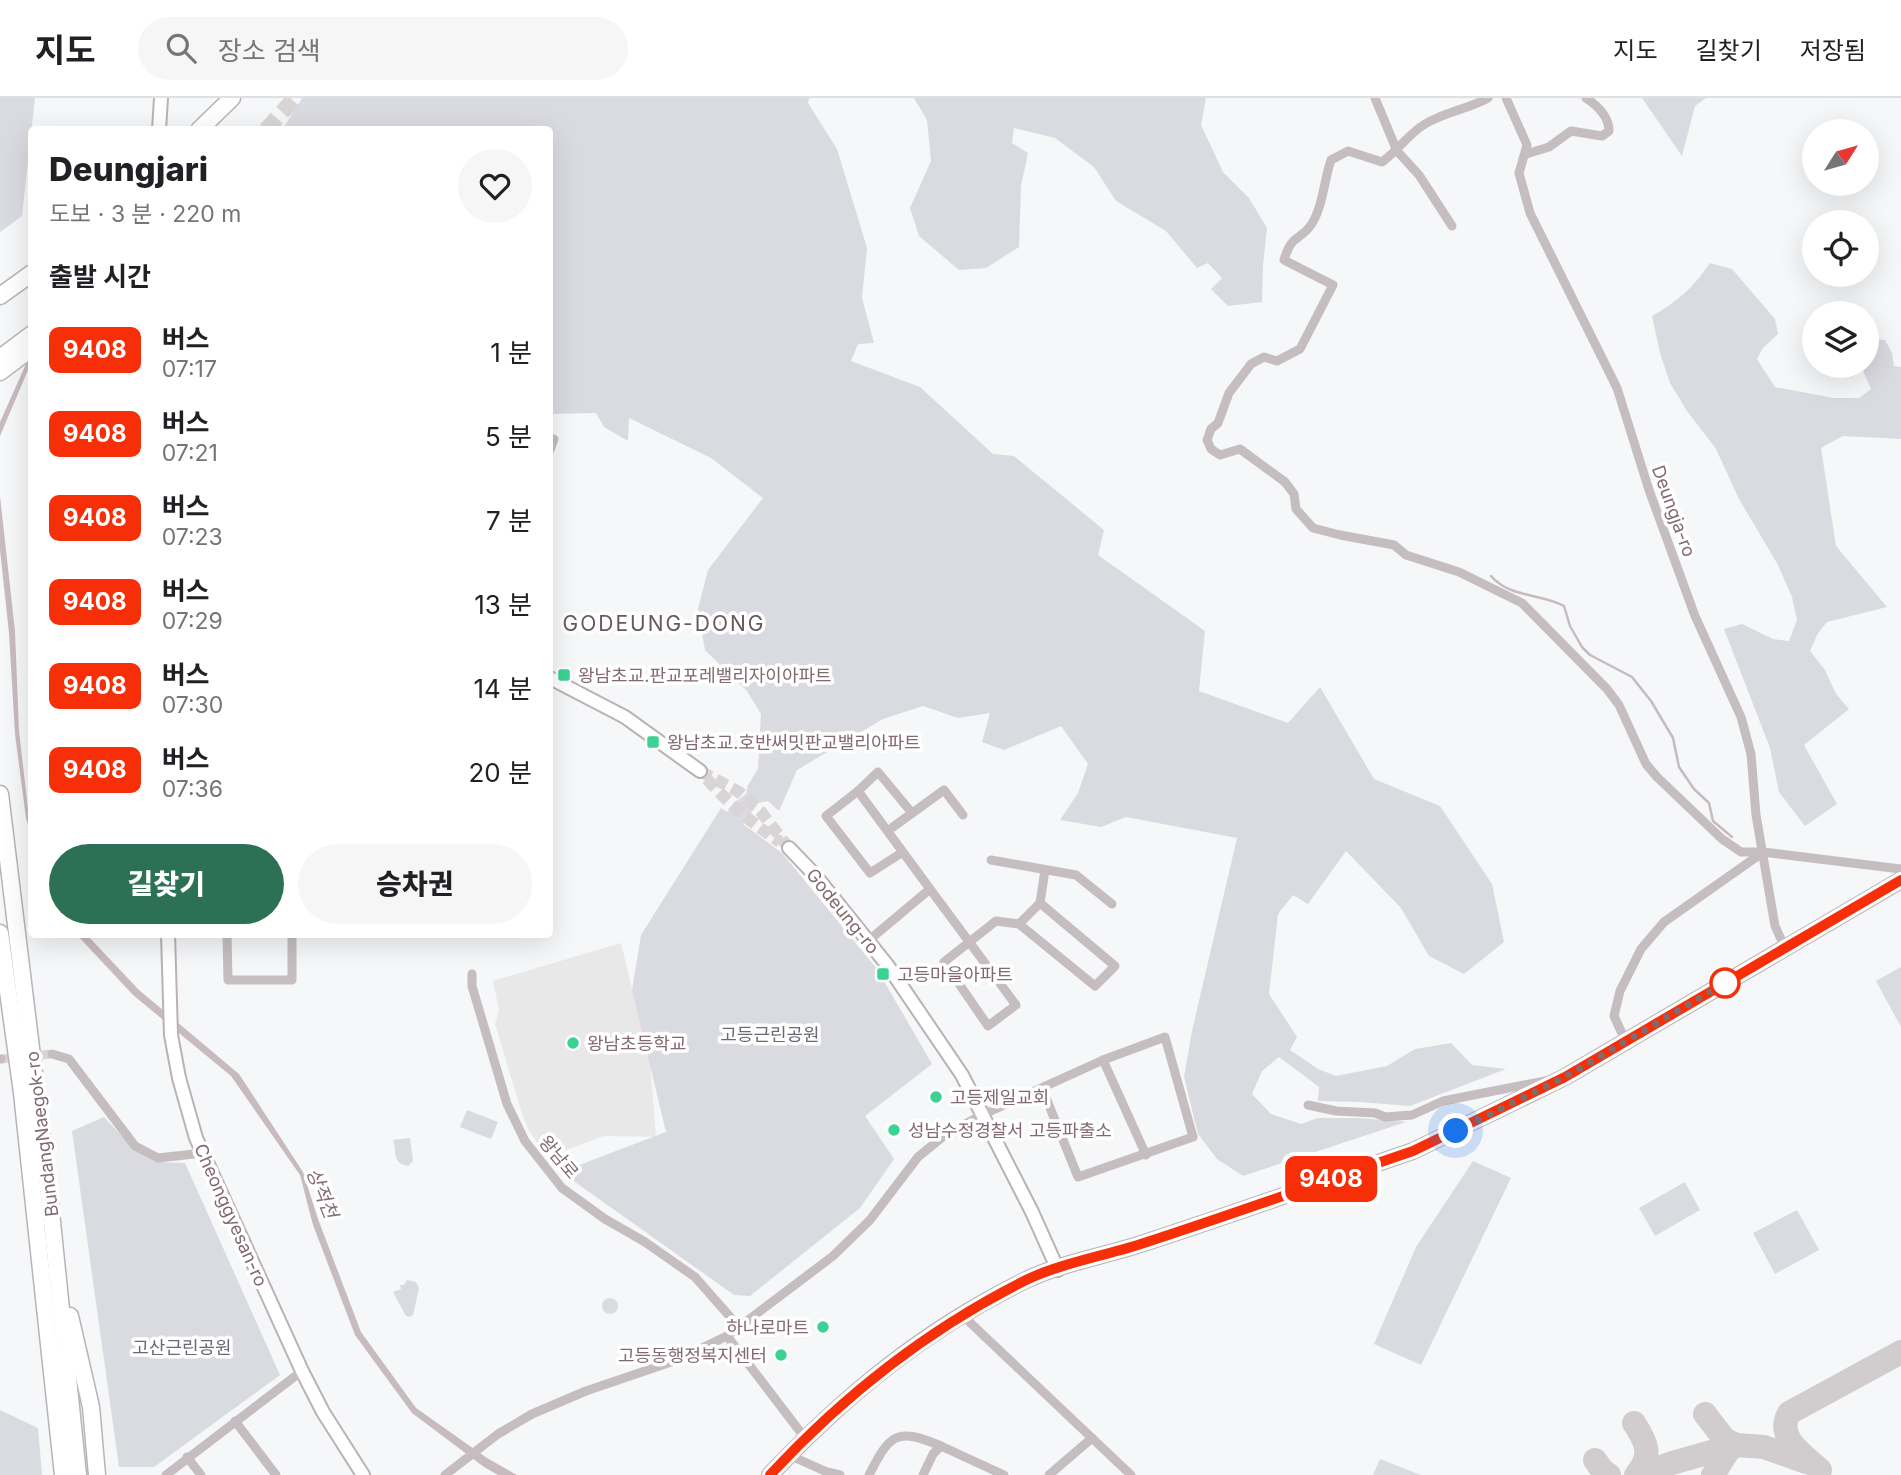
<!DOCTYPE html>
<html lang="ko">
<meta charset="utf-8">
<style>
body{margin:0;font-family:Inter,"Noto Sans KR",sans-serif;background:#f6f6f6;color:#202124;height:100vh;display:flex;flex-direction:column;font-size:26px;white-space:nowrap}
*{box-sizing:border-box;margin:0}
p{font-size:23px;color:#757577}
.icon{flex:none;width:38px;height:38px;fill:none;stroke:currentColor;stroke-width:2;stroke-linecap:round;stroke-linejoin:round}
.map{position:relative;flex:1;overflow:hidden}
.sheet{position:absolute;left:28px;top:28px;width:525px;height:812px;display:flex;flex-direction:column;background:#fff;border-radius:7px;box-shadow:0 7px 28px #0002}
.sheet>*{flex:none}
.badge{padding:0 14px;border-radius:10px;font-size:24px;line-height:46px}
.needle{width:46px;rotate:53deg}
.buttons{position:absolute;left:1802px;top:21px;display:grid;gap:14px}
.buttons a{display:grid;place-items:center;width:77px;height:77px;border-radius:50%;background:#fff;box-shadow:0 7px 28px #0002;font-size:35px}
.you{position:absolute;width:35px;height:35px;margin:-18px;border:5px solid #fff;border-radius:50%;background:#1a73e8;box-shadow:0 0 0 10px #1a73e833}
.map>.badge{position:absolute;translate:-50% -50%;box-shadow:0 0 0 4px #fff}
h2{padding:0 21px;font-size:26px;line-height:63px}
.round{display:grid;place-items:center;flex:none;width:74px;height:74px;border-radius:37px;background:#f6f6f6}
.head{display:flex;align-items:center;justify-content:space-between;height:119px;padding:0 21px}
h1{font-size:33px;font-weight:800;line-height:52px}
.primary-button{display:flex;gap:14px;margin-top:auto;padding:14px 21px}
.primary-button a{flex:1;height:80px;border-radius:42px;background:#2c7156;color:#fff;font-size:28px;font-weight:800;line-height:80px;text-align:center}
.primary-button a+a{background:#f6f6f6;color:#202124}
ul{padding:0;list-style:none}
li{display:flex;align-items:center;gap:21px;height:84px;padding:0 21px}
li div{flex:1}
li b{display:block;font-size:26px}
li em{font-style:normal}
li .badge{min-width:77px;font-weight:700;text-align:center}
header{display:flex;align-items:center;gap:42px;box-sizing:border-box;height:98px;padding:0 35px;background:#fff;border-bottom:2px solid #e0e0e0}
header strong{font-size:33px}
nav{display:flex;gap:38px;margin-inline-start:auto;font-size:24px}
.search{width:490px;height:63px;background:#f6f6f6;display:flex;align-items:center;gap:18px;box-sizing:border-box;padding:0 24px;border-radius:38px;color:#757577;font-size:26px}
.map>svg:first-child{display:block}
.built{fill:#e9e8e9}
.green{fill:#dadae1}
.water{fill:#c8bbc0}
.lines{fill:none;stroke-linecap:round;stroke-linejoin:round}
.stream{stroke:#c8bbc0;stroke-width:2.5}
.taxiway{stroke:#d1ccce;stroke-width:24}
.street-tunnel{stroke:#d9d4d6;stroke-width:9;stroke-dasharray:9 4.5;stroke-linecap:butt}
.secondary-tunnel{stroke:#d9d4d6;stroke-width:12;stroke-dasharray:12 6;stroke-linecap:butt}
.highway-tunnel{stroke:#d9d4d6;stroke-width:16;stroke-dasharray:16 8;stroke-linecap:butt}
.secondary-casing{stroke:#bbb2b4;stroke-width:16}
.primary-casing{stroke:#b9b1b3;stroke-width:18}
.highway-casing{stroke:#bab3b5;stroke-width:19}
.street{stroke:#c5bdbf;stroke-width:9}
.secondary{stroke:#fff;stroke-width:12}
.primary{stroke:#fff;stroke-width:14}
.highway{stroke:#fff;stroke-width:16}
.line-casing{stroke:#fff;stroke-width:16}
.line{stroke:#f72f08;stroke-width:10}
.walk{stroke:#836a6f;stroke-width:7;stroke-dasharray:0 12.6}
.poi-dot{fill:#3bd294;stroke:#fff;stroke-width:2.5}
.stop-dot{fill:#fff;stroke:#f72f08;stroke-width:3.5}
.labels{text-anchor:middle;dominant-baseline:central;stroke-width:7;stroke-linejoin:round;paint-order:stroke}
.street-label{font-size:18px;fill:#836a6f;stroke:#fff}
.poi-label{font-size:18px;fill:#836a6f;stroke:#fff;text-anchor:start}
.park-label{font-size:18px;fill:#6b687b;stroke:#fff}
.water-label{font-size:19px;font-style:italic;fill:#856b75;stroke:#fff}
.quarter-label{font-size:21px;letter-spacing:2px;fill:#69575b;stroke:#fff}
</style>
<header>
<strong>지도</strong>
<div class="search"><svg class="icon" aria-label="search" viewBox="0 0 24 24"><circle cx="10" cy="10" r="6"/><path d="M15 15l6 6"/></svg>장소 검색</div>
<nav><a>지도</a><a>길찾기</a><a>저장됨</a></nav>
</header>
<div class="map">
<svg width="1901" height="1377" viewBox="0 0 1901 1377">
<rect width="100%" height="100%" fill="#f6f7f8"/>
<path class="built" d="M 621,845 L 650,964 L 656,1039 L 604,1038 L 547,1059 L 528,1031 L 522,1016 L 495,926 L 499,912 L 493,883 Z"/>
<g class="green">
<path d="M 0,0 L 35,0 L 22,118 L 0,134 Z"/>
<path d="M 302,0 L 809,0 L 808,5 L 837,51 L 867,150 L 862,200 L 874,245 L 858,246 L 851,263 L 920,289 L 993,356 L 1014,358 L 1104,432 L 1098,457 L 1205,533 L 1199,593 L 1288,625 L 1320,589 L 1374,681 L 1440,708 L 1492,786 L 1504,844 L 1464,876 L 1429,858 L 1401,810 L 1346,753 L 1308,806 L 1293,797 L 1278,816 L 1269,896 L 1297,939 L 1290,952 L 1318,971 L 1336,978 L 1387,968 L 1415,951 L 1451,945 L 1472,967 L 1506,971 L 1410,1008 L 1360,1004 L 1318,1003 L 1319,989 L 1279,959 L 1262,973 L 1252,996 L 1271,1016 L 1301,1026 L 1318,1020 L 1360,1020 L 1406,1024 L 1243,1078 L 1217,1061 L 1198,1036 L 1184,979 L 1192,933 L 1237,740 L 1126,719 L 1101,729 L 1060,722 L 1078,695 L 1088,666 L 1061,628 L 1004,652 L 982,644 L 990,615 L 958,620 L 923,608 L 883,621 L 797,672 L 779,713 L 768,703 L 758,705 C 754,714 746,717 743,726 L 782,755 L 877,871 L 932,966 L 865,1018 L 894,1061 L 860,1110 L 750,1198 L 734,1197 L 561,1074 L 666,1034 L 632,892 L 641,837 L 721,710 L 727,714 C 735,708 737,701 746,696 L 748,687 L 758,671 L 761,616 L 747,593 L 705,552 L 698,511 L 708,472 L 763,400 L 711,360 L 629,320 L 628,343 L 604,329 L 596,315 L 550,316 L 550,32 L 282,32 Z"/>
<path d="M 914,0 L 1206,0 L 1201,27 L 1223,74 L 1249,100 L 1267,130 L 1263,167 L 1262,204 L 1228,208 L 1211,191 L 1222,180 L 1208,165 L 1197,170 L 1166,133 L 1116,103 L 1094,69 L 1055,40 L 1014,30 L 1012,45 L 1028,55 L 1021,88 L 1019,149 L 986,170 L 959,172 L 919,138 L 910,110 L 931,63 L 927,22 Z"/>
<path d="M 1642,0 L 1706,0 L 1695,8 L 1682,58 Z"/>
<path d="M 1710,165 L 1732,171 L 1775,221 L 1778,236 L 1763,250 L 1757,261 L 1775,289 L 1834,300 L 1859,300 L 1871,291 L 1861,268 L 1867,268 L 1867,240 L 1885,242 L 1892,255 L 1894,268 L 1901,269 L 1901,341 L 1843,338 L 1821,350 L 1836,448 L 1887,509 L 1827,524 L 1818,535 L 1810,553 L 1825,572 L 1836,596 L 1849,611 L 1804,647 L 1837,706 L 1805,728 L 1779,694 L 1770,650 L 1724,531 L 1742,526 L 1773,541 L 1789,543 L 1797,522 L 1792,499 L 1778,467 L 1739,401 L 1716,351 L 1687,313 L 1670,285 L 1660,255 L 1652,218 C 1677,204 1694,189 1710,165 Z"/>
<path d="M 1901,869 L 1901,929 L 1876,883 Z"/>
<path d="M 467,1012 L 498,1024 L 491,1041 L 460,1029 Z"/>
<path d="M 104,1019 L 136,1053 L 156,1064 L 185,1065 L 280,1277 L 154,1369 L 119,1369 L 72,1033 Z"/>
<path d="M 410,1040 L 413,1063 L 408,1068 C 392,1065 397,1055 393,1042 Z"/>
<path d="M 1473,1063 L 1511,1080 L 1421,1267 L 1374,1246 L 1416,1149 Z"/>
<path d="M 1685,1084 L 1700,1112 L 1655,1138 L 1639,1110 Z"/>
<path d="M 1797,1112 L 1819,1152 L 1775,1176 L 1753,1135 Z"/>
<path d="M 407,1182 L 416,1184 L 419,1190 L 413,1217 L 410,1219 L 406,1218 L 393,1194 L 401,1191 L 400,1187 L 404,1187 Z"/>
<circle cx="610" cy="1208" r="8"/>
<path d="M 0,1312 L 38,1330 L 42,1377 L 0,1377 Z"/>
<path d="M 1380,1361 L 1421,1377 L 1373,1377 Z"/>
</g>
<g class="water">
<path d="M 31,255 L 31,265 L 0,338 L 0,324 Z"/>
<path d="M 0,398 L 15,533 L 19,633 L 31,737 L 26,720 L 15,636 L 9,535 L 0,452 Z"/>
<path d="M 77,837 L 87,837 L 139,892 L 239,976 L 303,1074 L 318,1121 L 361,1234 L 416,1310 L 487,1360 L 517,1377 L 498,1377 L 484,1369 L 412,1315 L 355,1237 L 313,1127 L 300,1077 L 231,978 L 133,897 Z"/>
</g>
<g class="lines">
<path class="stream" d="M 1491,478 C 1510,500 1540,495 1564,508 L 1570,528 L 1582,549 L 1590,557 L 1632,579 L 1651,603 L 1673,640 L 1679,669 L 1694,691 L 1709,705 L 1713,723 L 1732,739"/>
<g class="taxiway">
<path d="M 1705,1316 L 1725,1342 L 1736,1347"/>
<path d="M 1634,1325 C 1647,1345 1653,1357 1636,1377"/>
<path d="M 1595,1362 L 1602,1372 L 1609,1377"/>
<path d="M 1820,1372 C 1804,1357 1775,1340 1789,1315 L 1901,1254"/>
<path d="M 1639,1377 L 1672,1365 L 1736,1347 L 1764,1349 L 1806,1364"/>
<path d="M 1713,1377 L 1728,1353 L 1736,1347"/>
</g>
<path class="street-tunnel" d="M 1,961 L 52,956"/>
<g class="secondary-tunnel">
<path d="M 700,673 L 739,694 L 761,714 L 789,750"/>
<path d="M 707,681 C 729,706 752,725 780,744"/>
</g>
<path class="highway-tunnel" d="M 266,32 L 295,0"/>
<g class="secondary-casing">
<g id="secondary">
<path d="M 159,32 L 161,0"/>
<path d="M 550,580 L 625,619 L 700,673"/>
<path d="M 789,750 L 815,777 L 888,868 L 962,977 L 1032,1114 L 1058,1172"/>
<path d="M 168,836 L 171,937 L 179,980 L 196,1040 L 302,1273 L 323,1314 L 363,1377"/>
</g>
</g>
<g class="primary-casing">
<path id="primary" d="M 770,1377 C 846,1296 926,1231 1026,1182 C 1061,1165 1109,1157 1147,1144 C 1236,1115 1325,1083 1413,1053 L 1565,979 L 1901,782"/>
</g>
<g class="highway-casing">
<g id="highway">
<path d="M 199,32 L 232,0"/>
<path d="M 0,198 L 32,175"/>
<path d="M 0,260 L 32,236"/>
<path d="M 0,274 L 32,250"/>
<path d="M 0,696 L 51,1114 L 78,1377"/>
<path d="M 0,835 L 22,995 L 63,1377"/>
<path d="M 70,1218 L 91,1309 L 97,1377"/>
</g>
</g>
<g class="street">
<path d="M 1375,0 L 1397,53 L 1419,77 L 1452,128"/>
<path d="M 1488,0 C 1468,11 1445,14 1425,26 C 1408,36 1398,53 1382,64 L 1348,53 L 1331,62 C 1324,82 1323,109 1311,127 C 1299,144 1292,135 1284,162 L 1333,187 L 1300,251 L 1277,263 L 1264,259 L 1251,266 L 1229,295 L 1218,325 L 1211,331 L 1207,342 L 1211,351 L 1220,357 L 1240,351 L 1285,384 L 1294,396 L 1296,411 L 1313,430 L 1340,437 L 1394,447 L 1406,457 L 1459,474 L 1522,505 L 1607,591 L 1619,607 L 1646,666 L 1657,679 L 1722,741 L 1741,754 L 1763,754 L 1901,771"/>
<path d="M 1506,0 L 1527,47 L 1519,75 L 1530,115 L 1617,290 L 1649,392 L 1695,518 L 1741,619 L 1751,656 L 1756,717 L 1775,828 L 1785,850"/>
<path d="M 1526,56 L 1549,49 L 1571,33 L 1602,38 L 1609,33 C 1609,18 1598,8 1586,0"/>
<path d="M 550,340 L 554,341 L 550,352"/>
<path d="M 858,693 L 878,674 L 912,715"/>
<path d="M 893,729 L 944,692 L 963,717"/>
<path d="M 991,762 L 1076,777 L 1112,806"/>
<path d="M 930,791 L 1016,907 L 988,928 L 944,864 L 996,823 L 1019,826 L 1095,888 L 1115,868 L 1040,805 L 1045,772"/>
<path d="M 1019,826 L 1040,805"/>
<path d="M 227,836 L 228,882 L 292,882 L 292,836"/>
<path d="M 868,843 L 930,791 L 858,693 L 826,718 L 870,775 L 903,754"/>
<path d="M 472,876 L 472,888 L 507,1006 L 525,1043 L 562,1090 L 605,1121 L 645,1144 L 695,1179 L 739,1229"/>
<path d="M 1626,944 L 1614,918 L 1620,893 L 1641,851 L 1664,824 L 1762,755"/>
<path d="M 52,956 L 69,961 L 135,1048 L 158,1060 L 203,1055"/>
<path d="M 0,961 L 1,961"/>
<path d="M 1103,962 L 1146,1057"/>
<path d="M 1308,1007 L 1336,1013 L 1375,1015 L 1385,1019 L 1412,1017 L 1443,1003 L 1550,982"/>
<path d="M 961,1216 L 1131,1377"/>
<path d="M 727,1238 L 805,1340"/>
<path d="M 235,1323 L 276,1377"/>
<path d="M 789,1357 L 827,1374 L 840,1377"/>
<path d="M 187,1359 L 201,1377"/>
<path d="M 166,1377 L 302,1273"/>
<path d="M 445,1377 L 498,1336 L 532,1316 L 586,1293 L 677,1262 L 727,1238 L 833,1158 L 870,1122 L 918,1059 L 945,1037 L 982,1017 L 1103,962 L 1165,939 L 1193,1039 L 1078,1079 L 1042,990"/>
<path d="M 869,1377 C 890,1336 896,1329 941,1348"/>
<path d="M 923,1377 L 933,1356 L 941,1348 L 1004,1377"/>
<path d="M 1049,1377 L 1092,1340"/>
</g>
<use href="#secondary" class="secondary"/>
<use href="#primary" class="primary"/>
<use href="#highway" class="highway"/>
</g>
<g class="lines">
<g class="line-casing">
<path id="line" d="M 770,1377 C 844,1297 928,1231 1026,1182 C 1061,1165 1109,1157 1147,1144 C 1236,1115 1325,1083 1413,1053 L 1565,979 L 1901,782"/>
</g>
<use href="#line" class="line"/>
<path class="walk" d="M 1456,1033 L 1565,979 L 1725,885"/>
</g>
<g class="poi-dot">
<rect x="557" y="570" width="14" height="14" rx="3.5"/>
<rect x="646" y="637" width="14" height="14" rx="3.5"/>
<rect x="876" y="869" width="14" height="14" rx="3.5"/>
<circle cx="573" cy="945" r="7"/>
<circle cx="936" cy="999" r="7"/>
<circle cx="894" cy="1032" r="7"/>
<circle cx="823" cy="1229" r="7"/>
<circle cx="781" cy="1257" r="7"/>
</g>
<circle class="stop-dot" cx="1725" cy="885" r="14"/>
<g class="labels">
<g class="street-label">
<text transform="translate(1674 413) rotate(70)">Deungja-ro</text>
<text transform="translate(843 813) rotate(51)">Godeung-ro</text>
<text transform="translate(42 1036) rotate(-97)">BundangNaegok-ro</text>
<text transform="translate(559 1059) rotate(50)">왕남로</text>
<text transform="translate(231 1117) rotate(66)">Cheonggyesan-ro</text>
</g>
<g class="poi-label">
<text x="578" y="577">왕남초교.판교포레밸리자이아파트</text>
<text x="667" y="644">왕남초교.호반써밋판교밸리아파트</text>
<text x="897" y="876">고등마을아파트</text>
<text x="587" y="945">왕남초등학교</text>
<text x="950" y="999">고등제일교회</text>
<text x="908" y="1032">성남수정경찰서 고등파출소</text>
<text x="809" y="1229" text-anchor="end">하나로마트</text>
<text x="767" y="1257" text-anchor="end">고등동행정복지센터</text>
</g>
<g class="park-label">
<text x="770" y="936">고등근린공원</text>
<text x="182" y="1249">고산근린공원</text>
</g>
<g class="water-label">
<text transform="translate(322 1095) rotate(68)">상적천</text>
</g>
<g class="quarter-label">
<text x="664" y="525">GODEUNG-DONG</text>
</g>
</g>
</svg>
<div class="buttons">
<a><svg class="needle" viewBox="-14 -14 28 28"><path d="M0-13l5 13h-10z" fill="#e53935"/><path d="M0 13l5-13h-10z" fill="#757577"/></svg></a>
<a><svg class="icon" aria-label="locate" viewBox="0 0 24 24"><circle cx="12" cy="12" r="6"/><path d="M12 2v4M12 18v4M2 12h4M18 12h4"/></svg></a>
<a><svg class="icon" aria-label="layers" viewBox="0 0 24 24"><path d="M12 4l9 5-9 5-9-5zM3 14l9 5 9-5"/></svg></a>
</div>
<div class="you" style="left:1456px;top:1033px"></div>
<b class="badge" style="left:1331px;top:1081px;background:#f72f08;color:#fff">9408</b>
<section class="sheet">
<div class="head"><div><h1>Deungjari</h1><p>도보 · 3 분 · 220 m</p></div><a class="round"><svg class="icon" aria-label="heart" viewBox="0 0 24 24"><path d="M12 20l-8-8c-3-5 5-10 8-4 3-6 11-1 8 4z"/></svg></a></div>
<h2>출발 시간</h2>
<ul>
<li><span class="badge" style="background:#f72f08;color:#fff">9408</span><div><b>버스</b><p>07:17</p></div><em>1 분</em></li>
<li><span class="badge" style="background:#f72f08;color:#fff">9408</span><div><b>버스</b><p>07:21</p></div><em>5 분</em></li>
<li><span class="badge" style="background:#f72f08;color:#fff">9408</span><div><b>버스</b><p>07:23</p></div><em>7 분</em></li>
<li><span class="badge" style="background:#f72f08;color:#fff">9408</span><div><b>버스</b><p>07:29</p></div><em>13 분</em></li>
<li><span class="badge" style="background:#f72f08;color:#fff">9408</span><div><b>버스</b><p>07:30</p></div><em>14 분</em></li>
<li><span class="badge" style="background:#f72f08;color:#fff">9408</span><div><b>버스</b><p>07:36</p></div><em>20 분</em></li>
</ul>
<div class="primary-button"><a>길찾기</a><a>승차권</a></div>
</section>
</div>
